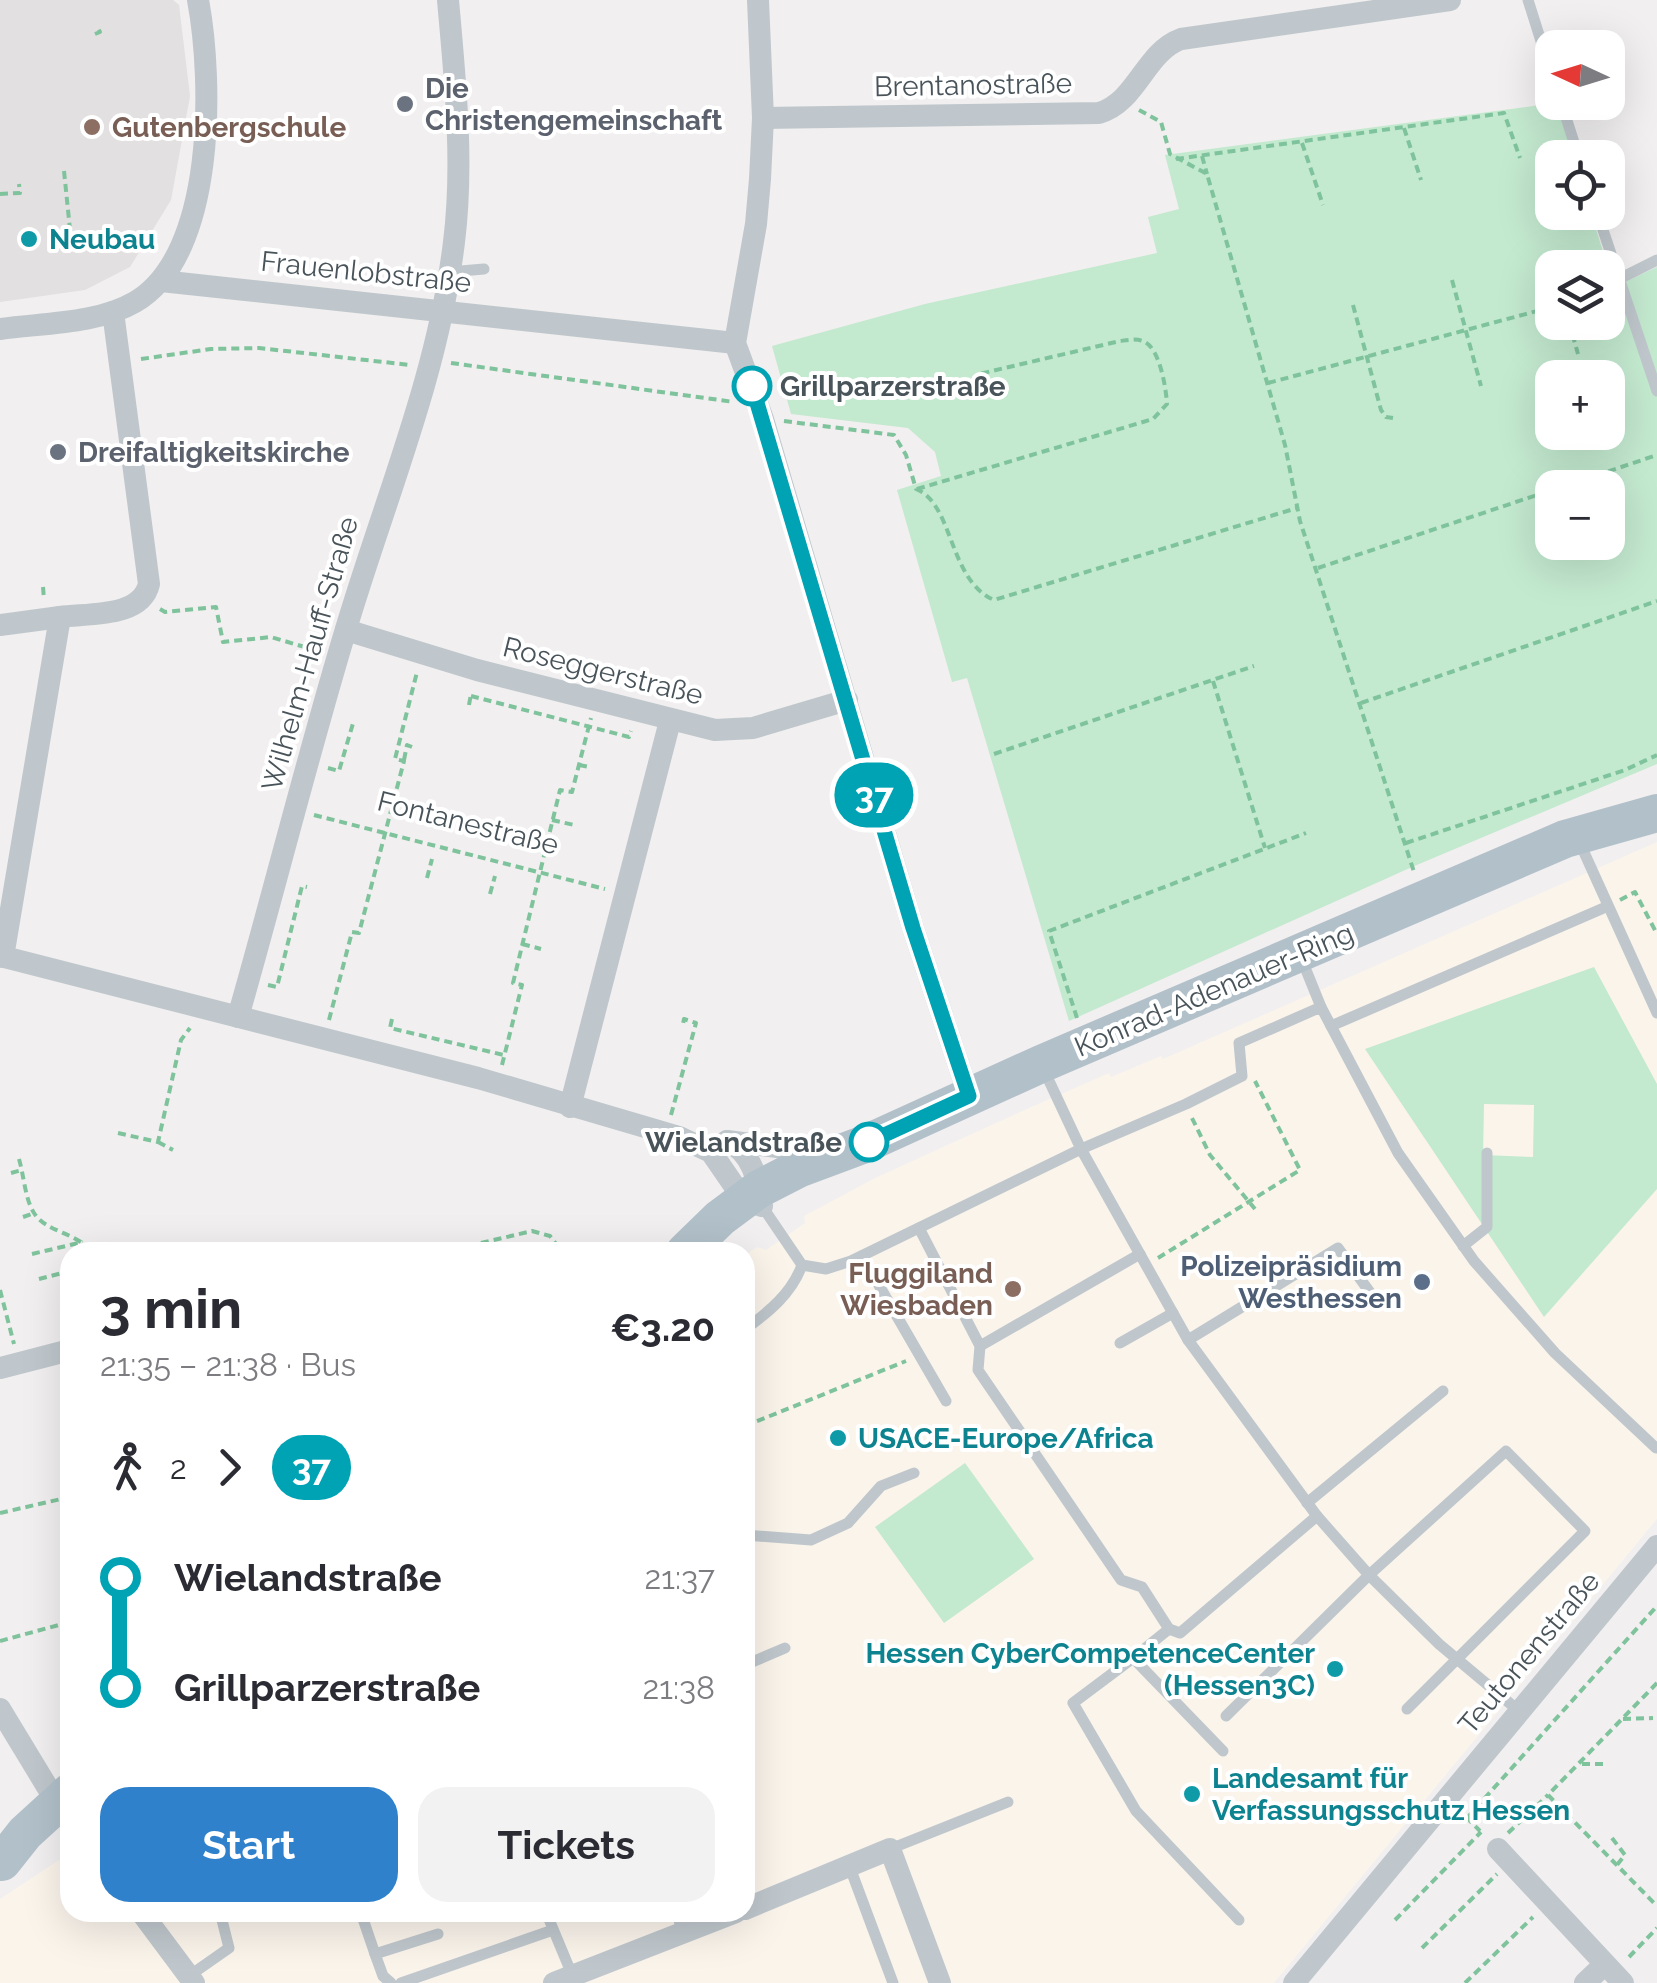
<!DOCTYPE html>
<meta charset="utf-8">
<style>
body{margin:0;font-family:Raleway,sans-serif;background:#f2f2f3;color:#2b2b33;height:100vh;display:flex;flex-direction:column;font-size:38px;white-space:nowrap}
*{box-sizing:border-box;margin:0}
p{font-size:32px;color:#7c7c81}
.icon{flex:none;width:55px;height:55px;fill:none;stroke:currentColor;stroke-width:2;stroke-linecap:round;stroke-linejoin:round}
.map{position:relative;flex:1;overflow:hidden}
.sheet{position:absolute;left:60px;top:1242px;width:695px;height:680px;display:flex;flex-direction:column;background:#fff;border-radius:30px;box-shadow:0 10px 40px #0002}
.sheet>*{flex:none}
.badge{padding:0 20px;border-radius:32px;font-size:35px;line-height:65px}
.needle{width:65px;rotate:274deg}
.tools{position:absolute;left:1535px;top:30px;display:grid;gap:20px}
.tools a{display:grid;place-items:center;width:90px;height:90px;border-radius:20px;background:#fff;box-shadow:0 10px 40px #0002;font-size:50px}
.map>.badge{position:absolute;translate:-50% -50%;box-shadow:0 0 0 5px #fff}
.legs{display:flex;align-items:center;gap:15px;height:110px;padding:0 40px;font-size:32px}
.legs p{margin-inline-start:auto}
.head{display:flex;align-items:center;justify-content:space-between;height:170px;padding:0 40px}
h1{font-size:55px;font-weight:700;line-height:75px}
.cta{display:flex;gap:20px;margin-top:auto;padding:20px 40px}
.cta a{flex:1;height:115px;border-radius:30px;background:#3081cb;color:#fff;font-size:40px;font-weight:700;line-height:115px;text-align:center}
.cta a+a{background:#f2f2f3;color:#2b2b33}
ul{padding:0 40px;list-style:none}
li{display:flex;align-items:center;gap:35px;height:110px;font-size:38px}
li i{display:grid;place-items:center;width:15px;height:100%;margin:0 12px;background:currentColor}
li i::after{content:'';width:25px;height:25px;margin:-12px;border:8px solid;border-radius:50%;background:#fff}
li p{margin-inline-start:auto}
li:first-child i{background:linear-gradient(#0000 50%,currentColor 0)}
li:last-child i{background:linear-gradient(currentColor 50%,#0000 0)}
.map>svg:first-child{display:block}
.commercial{fill:#faf4eb}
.education{fill:#e2e0e1}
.green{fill:#c3e9cf;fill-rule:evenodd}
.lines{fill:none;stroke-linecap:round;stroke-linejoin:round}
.path{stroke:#7fc39c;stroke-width:4;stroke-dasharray:8 5;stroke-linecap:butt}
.service{stroke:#bfc7cc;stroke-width:11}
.minor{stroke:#bfc7cc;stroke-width:22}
.primary{stroke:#b2c0ca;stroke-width:38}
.line-1-casing{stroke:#fff;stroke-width:22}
.line-1{stroke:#00a3b4;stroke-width:15}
.worship-dot{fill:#6b7280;stroke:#fff;stroke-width:4}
.education-dot{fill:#8d6e63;stroke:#fff;stroke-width:4}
.culture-dot{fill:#0f9aa8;stroke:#fff;stroke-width:4}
.stop-1-dot{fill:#fff;stroke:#00a3b4;stroke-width:5}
.service-dot{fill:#5c6f8a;stroke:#fff;stroke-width:4}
.labels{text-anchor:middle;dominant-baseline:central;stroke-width:8;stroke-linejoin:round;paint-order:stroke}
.street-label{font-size:28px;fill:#49545a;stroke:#fff}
.worship-label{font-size:28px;font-weight:bold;fill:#5b616d;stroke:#fff;text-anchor:start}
.education-label{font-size:28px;font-weight:bold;fill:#785e54;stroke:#fff;text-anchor:start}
.culture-label{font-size:28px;font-weight:bold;fill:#0d838f;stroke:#fff;text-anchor:start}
.stop-label{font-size:28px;font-weight:bold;fill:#49545a;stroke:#fff;text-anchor:start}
.service-label{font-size:28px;font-weight:bold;fill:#4e5e75;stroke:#fff;text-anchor:end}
</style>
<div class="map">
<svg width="1657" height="1983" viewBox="0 0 1657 1983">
<rect width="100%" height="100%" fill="#f1efef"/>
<path class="commercial" d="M 1657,842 L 1657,1519 L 1274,1983 L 0,1983 L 0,1899 L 68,1854 L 70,1912 L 745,1912 L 745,1255 L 757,1247 L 766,1250 L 805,1223 L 804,1216 L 875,1178 L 1020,1112 L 1109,1073 L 1111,1077 L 1161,1056 L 1163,1059 Z"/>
<path class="education" d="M 0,0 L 173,0 L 179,5 L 190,96 L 171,200 L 130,267 L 85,290 L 0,302 Z"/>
<g class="green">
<path d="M 1556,103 L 1574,157 L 1552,158 L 1552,212 L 1591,213 L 1614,287 L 1657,267 L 1657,764 L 1412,867 L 1069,1021 L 967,678 L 952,682 L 897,490 L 941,476 L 935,452 L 908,428 L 791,414 L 772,346 L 925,304 L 1157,253 L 1148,217 L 1179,209 L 1165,155 ZM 1552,268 L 1608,268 L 1608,322 L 1552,322 ZM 1552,378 L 1608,378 L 1608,432 L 1552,432 ZM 1552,488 L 1608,488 L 1608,542 L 1552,542 Z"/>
<path d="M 1594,967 L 1657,1084 L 1657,1189 L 1544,1317 L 1365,1049 ZM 1484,1104 L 1534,1105 L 1533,1157 L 1483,1155 Z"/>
<path d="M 965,1463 L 1034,1559 L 944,1623 L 875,1527 Z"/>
</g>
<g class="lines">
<g class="path">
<path d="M 95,34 L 100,32 L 97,27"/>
<path d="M 1139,110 L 1161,122 L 1170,154 L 1207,174 L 1285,445 L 1300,521 L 1414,872"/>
<path d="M 1404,128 L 1421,180"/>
<path d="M 1302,143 L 1323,205"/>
<path d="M 1202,156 L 1207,174"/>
<path d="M 1176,159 L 1504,113 L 1520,158"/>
<path d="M 64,171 L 72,249"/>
<path d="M 0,194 L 20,193 L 19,184"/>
<path d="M 1550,255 L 1554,268"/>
<path d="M 1452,280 L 1481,386"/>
<path d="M 1353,305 L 1381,410 L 1386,417 L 1393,418"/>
<path d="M 1569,322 L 1578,354"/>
<path d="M 141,359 L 211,349 L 259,348 L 410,365"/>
<path d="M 451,363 L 734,402"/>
<path d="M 1268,383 L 1552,307"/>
<path d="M 784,421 L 894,435 L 906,455 L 916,489 C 954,504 948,580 994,600 L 1297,508"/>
<path d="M 1559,488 L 1657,455"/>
<path d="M 917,489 L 1153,419 L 1167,404 C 1166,388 1160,350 1145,342 C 1138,338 1128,340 1120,341 L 979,374"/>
<path d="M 1318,568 L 1552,490"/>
<path d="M 43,587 L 44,599"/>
<path d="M 160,609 L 165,612 L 216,607 L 223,642 L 271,637 L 318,651"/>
<path d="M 1213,681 L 1265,848"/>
<path d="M 471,696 L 629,737 L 631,731"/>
<path d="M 1361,703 L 1657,601"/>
<path d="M 469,705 L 471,694"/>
<path d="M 994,754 L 1254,666"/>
<path d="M 404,760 L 407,745 L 412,747"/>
<path d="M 579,765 L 589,767"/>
<path d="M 328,768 L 339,771 L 354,720"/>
<path d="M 314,815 L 605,889"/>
<path d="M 552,820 L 574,825"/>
<path d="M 1406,843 L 1625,770 L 1657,755"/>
<path d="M 427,878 L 432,859"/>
<path d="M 490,894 L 495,876"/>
<path d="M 1620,900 L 1635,892 L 1657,934"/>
<path d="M 522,944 L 541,949"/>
<path d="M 268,985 L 277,987 L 302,886 L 307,887"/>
<path d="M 1077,1018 L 1049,931 L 1306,833"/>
<path d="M 392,1019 L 390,1028 L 504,1055"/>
<path d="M 329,1020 L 352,932 L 359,933 L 404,761 L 395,759 L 417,672"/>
<path d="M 502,1065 L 522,985 L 513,983 L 560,790 L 572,792 L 591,718"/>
<path d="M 671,1115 L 696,1023 L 684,1019 L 683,1024"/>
<path d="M 1192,1118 L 1210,1155 L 1255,1209"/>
<path d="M 118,1133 L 158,1142 L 181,1040 L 190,1028"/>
<path d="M 158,1142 L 173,1150"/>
<path d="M 19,1159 C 24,1176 25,1199 34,1213 C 46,1232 75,1232 93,1252"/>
<path d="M 11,1173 L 22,1170"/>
<path d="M 23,1217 L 34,1213"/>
<path d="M 443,1252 L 532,1231 L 550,1236 L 562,1252"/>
<path d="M 32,1254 L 83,1242"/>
<path d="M 1158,1258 L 1300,1170 L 1255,1081"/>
<path d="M 39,1279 L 70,1271"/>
<path d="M 0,1290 L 14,1344"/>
<path d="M 745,1426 L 906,1361"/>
<path d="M 0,1513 L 70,1497"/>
<path d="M 0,1641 L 70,1622"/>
<path d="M 1657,1683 L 1548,1795 L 1657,1906"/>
<path d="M 1623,1719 L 1653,1718"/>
<path d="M 1582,1764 L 1607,1764"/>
<path d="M 1466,1817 L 1480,1831"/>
<path d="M 1467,1818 L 1657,1606"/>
<path d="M 1508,1833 L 1548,1795"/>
<path d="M 1612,1838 L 1625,1855 L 1617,1865"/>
<path d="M 1395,1920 L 1481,1832"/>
<path d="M 1422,1948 L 1497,1874"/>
<path d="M 1629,1957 L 1657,1928"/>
<path d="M 1465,1983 L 1533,1917"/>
</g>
<g class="service">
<path d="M 1528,0 L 1552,76"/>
<path d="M 1561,102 L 1579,158"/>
<path d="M 1597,212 L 1657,391"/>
<path d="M 449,272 L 484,269"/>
<path d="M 1619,279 L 1657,260"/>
<path d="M 1578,839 L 1657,1013"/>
<path d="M 1302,960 L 1321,1007"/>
<path d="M 1331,1026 L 1606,907"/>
<path d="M 762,1206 L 802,1265 L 826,1269 L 851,1261 L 1081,1149 L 1043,1068"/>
<path d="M 919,1228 L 980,1346 L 978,1370 L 1121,1580 L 1142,1587 L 1169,1629 L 1180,1633 L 1317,1516"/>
<path d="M 1463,1246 L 1487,1227 L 1487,1153"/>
<path d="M 862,1256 L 946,1401"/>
<path d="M 745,1329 C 769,1312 792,1293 802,1265"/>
<path d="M 1188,1340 L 1338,1248 L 1374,1298"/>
<path d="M 1120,1343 L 1173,1313"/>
<path d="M 980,1346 L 1140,1254"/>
<path d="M 1307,1503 L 1443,1391"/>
<path d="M 745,1535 L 811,1540 L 848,1523 L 881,1486 L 914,1473"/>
<path d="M 1133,1658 L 1169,1629"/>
<path d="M 745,1665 L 785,1648"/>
<path d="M 1519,1711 L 1439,1644 L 1369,1575 L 1317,1516 L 1188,1340 L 1081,1149 L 1186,1104 L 1242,1076 L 1239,1043 L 1321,1007 L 1398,1153 L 1474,1261 L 1555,1353 L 1656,1448"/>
<path d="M 1226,1716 L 1369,1575 L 1506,1451 L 1585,1531 L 1407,1709"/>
<path d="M 1223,1751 L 1133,1658 L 1073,1703 L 1136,1811 L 1239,1920"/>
<path d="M 890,1849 L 1008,1802"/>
<path d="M 849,1865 L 893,1983"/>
<path d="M 546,1912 L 573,1977"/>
<path d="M 676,1912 L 684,1935"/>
<path d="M 362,1916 L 375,1954"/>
<path d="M 189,1976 L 229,1948 L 220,1912"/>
<path d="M 391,1983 L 383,1976 L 375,1954 L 438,1934"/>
<path d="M 401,1983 L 553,1930"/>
</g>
<g class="minor">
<path d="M 758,0 L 763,118 L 760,179 L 756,224 L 735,343 L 763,419 L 913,928 L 969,1096"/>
<path d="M 763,118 L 1099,113 C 1137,102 1145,52 1181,39 L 1450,0"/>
<path d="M 161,281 L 735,343"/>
<path d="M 0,329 C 43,323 97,324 135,302 C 216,255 213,80 198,0"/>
<path d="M 0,625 L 60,617"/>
<path d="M 346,630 L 477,670 L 715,730 L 753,728 L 847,700"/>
<path d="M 0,956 L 478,1078 L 679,1137 L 711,1152 L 744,1200 L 762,1206 C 758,1180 752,1152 727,1141"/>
<path d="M 3,957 L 60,617 C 89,613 141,618 149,584 L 113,312"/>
<path d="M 238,1017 C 275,888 307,758 346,629 C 384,501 438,376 454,242 C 464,162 455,80 448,0"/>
<path d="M 570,1107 L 670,721"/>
<path d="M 727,1141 L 825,1153"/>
<path d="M 0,1368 L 70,1350"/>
<path d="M 0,1709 L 57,1803"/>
<path d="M 1498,1849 L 1623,1983"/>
<path d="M 745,1909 L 890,1849 L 940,1983"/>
<path d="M 141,1912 L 194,1983"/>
<path d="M 554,1983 L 736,1912"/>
<path d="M 1294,1983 L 1657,1546"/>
<path d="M 1585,1983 L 1605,1964"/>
</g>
<g class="primary">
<path d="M 685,1252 L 720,1218 L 759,1189 L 798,1169 L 865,1144 L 1041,1064 L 1565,839 L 1657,813"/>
<path d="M 2,1862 L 25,1833 L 70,1792"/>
</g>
</g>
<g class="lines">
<g class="line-1-casing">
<path id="line-1" d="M 752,386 L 913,928 L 969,1096 L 869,1142"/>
</g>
<use href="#line-1" class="line-1"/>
</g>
<g class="worship-dot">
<circle cx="405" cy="104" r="10"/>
<circle cx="58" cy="452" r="10"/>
</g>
<g class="education-dot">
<circle cx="92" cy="127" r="10"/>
<circle cx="1013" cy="1289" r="10"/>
</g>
<g class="culture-dot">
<circle cx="29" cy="239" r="10"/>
<circle cx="838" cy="1438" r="10"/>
<circle cx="1335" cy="1669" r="10"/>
<circle cx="1192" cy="1794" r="10"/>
</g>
<g class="stop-1-dot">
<circle cx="752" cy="386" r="18"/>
<circle cx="869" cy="1142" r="18"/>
</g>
<circle class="service-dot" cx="1422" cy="1282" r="10"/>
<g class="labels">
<g class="street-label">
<text transform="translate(973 85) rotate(-1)">Brentanostraße</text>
<text transform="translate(366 272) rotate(6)">Frauenlobstraße</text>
<text transform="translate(310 654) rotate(-74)">Wilhelm-Hauff-Straße</text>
<text transform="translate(603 671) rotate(14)">Roseggerstraße</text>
<text transform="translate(468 823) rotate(14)">Fontanestraße</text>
<text transform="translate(1214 990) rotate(-23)">Konrad-Adenauer-Ring</text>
<text transform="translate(1529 1653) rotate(-50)">Teutonenstraße</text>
</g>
<g class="worship-label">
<text x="425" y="88">Die<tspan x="425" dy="32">Christengemeinschaft</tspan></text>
<text x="78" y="452">Dreifaltigkeitskirche</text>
</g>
<g class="education-label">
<text x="112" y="127">Gutenbergschule</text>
<text x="993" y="1273" text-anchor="end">Fluggiland<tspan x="993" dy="32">Wiesbaden</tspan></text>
</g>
<g class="culture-label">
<text x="49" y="239">Neubau</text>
<text x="858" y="1438">USACE-Europe/Africa</text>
<text x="1315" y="1653" text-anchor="end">Hessen CyberCompetenceCenter<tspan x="1315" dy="32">(Hessen3C)</tspan></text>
<text x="1212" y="1778">Landesamt für<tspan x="1212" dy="32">Verfassungsschutz Hessen</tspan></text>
</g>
<g class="stop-label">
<text x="780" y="386">Grillparzerstraße</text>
<text x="842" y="1142" text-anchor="end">Wielandstraße</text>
</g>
<g class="service-label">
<text x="1402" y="1266">Polizeipräsidium<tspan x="1402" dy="32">Westhessen</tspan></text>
</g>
</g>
</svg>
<div class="tools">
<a><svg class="needle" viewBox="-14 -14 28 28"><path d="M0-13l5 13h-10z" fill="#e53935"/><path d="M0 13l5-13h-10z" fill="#7c7c81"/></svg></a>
<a><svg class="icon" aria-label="locate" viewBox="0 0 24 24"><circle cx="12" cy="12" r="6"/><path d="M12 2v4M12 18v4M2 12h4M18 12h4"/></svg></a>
<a><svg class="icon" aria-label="layers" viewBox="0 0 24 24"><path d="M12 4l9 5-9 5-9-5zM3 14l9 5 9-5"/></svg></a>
<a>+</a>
<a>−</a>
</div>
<b class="badge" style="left:874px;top:795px;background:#00a3b4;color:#fff">37</b>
<section class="sheet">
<div class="head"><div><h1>3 min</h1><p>21:35 – 21:38 · Bus</p></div><b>€3.20</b></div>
<div class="legs"><svg class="icon" aria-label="walk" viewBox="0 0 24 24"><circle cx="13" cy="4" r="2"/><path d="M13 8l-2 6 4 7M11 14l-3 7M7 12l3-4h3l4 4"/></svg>2<svg class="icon" aria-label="forward" viewBox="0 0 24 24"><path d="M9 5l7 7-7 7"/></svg><b class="badge" style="background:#00a3b4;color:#fff">37</b></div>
<ul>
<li><i style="color:#00a3b4"></i><b>Wielandstraße</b><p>21:37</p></li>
<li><i style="color:#00a3b4"></i><b>Grillparzerstraße</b><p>21:38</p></li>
</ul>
<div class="cta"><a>Start</a><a>Tickets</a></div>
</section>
</div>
